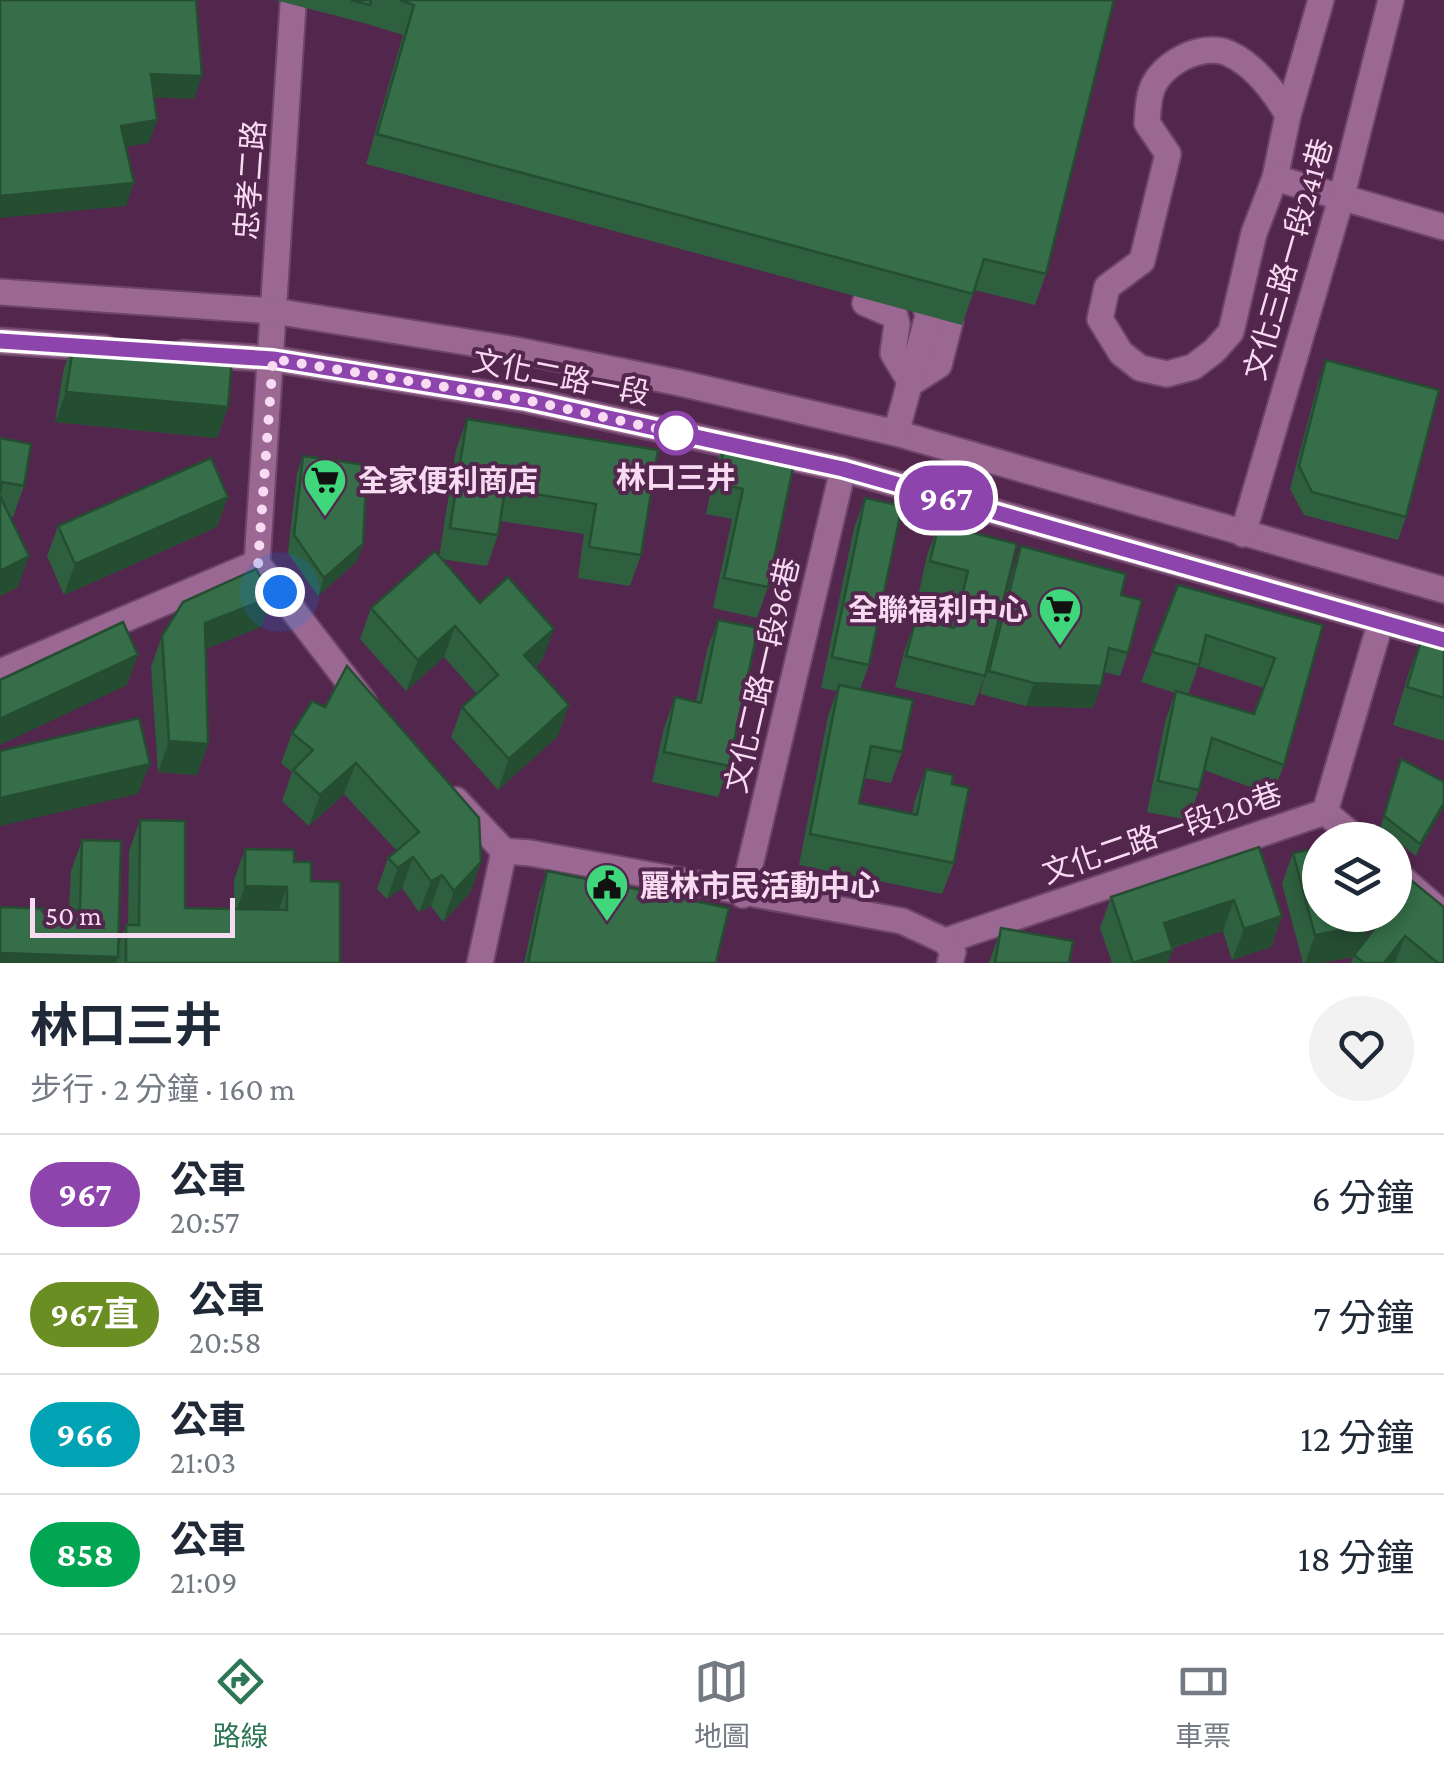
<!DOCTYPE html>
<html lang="zh-TW">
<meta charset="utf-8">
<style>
body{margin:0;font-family:"Crimson Pro","Noto Sans TC",serif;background:#f2f2f3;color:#1f2937;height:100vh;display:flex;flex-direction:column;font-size:38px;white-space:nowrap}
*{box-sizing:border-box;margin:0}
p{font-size:32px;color:#747a83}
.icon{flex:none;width:55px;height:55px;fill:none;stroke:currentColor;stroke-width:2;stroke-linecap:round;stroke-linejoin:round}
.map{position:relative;height:963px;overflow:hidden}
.details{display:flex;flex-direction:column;background:#fff;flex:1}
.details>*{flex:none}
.badge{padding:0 20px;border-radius:32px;font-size:35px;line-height:65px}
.tools{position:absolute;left:1302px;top:822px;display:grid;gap:20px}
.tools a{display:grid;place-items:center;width:110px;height:110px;border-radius:50%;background:#fff;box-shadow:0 5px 15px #0003;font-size:50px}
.scale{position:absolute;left:30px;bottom:25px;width:205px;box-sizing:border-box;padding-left:10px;border:5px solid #f8dbf2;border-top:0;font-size:28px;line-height:35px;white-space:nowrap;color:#f8dbf2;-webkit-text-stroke:8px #53264d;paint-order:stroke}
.you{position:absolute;width:50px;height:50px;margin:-25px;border:8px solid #fff;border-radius:50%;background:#1a73e8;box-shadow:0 0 0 15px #1a73e833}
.map>.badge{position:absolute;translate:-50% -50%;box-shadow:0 0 0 5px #fff}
.round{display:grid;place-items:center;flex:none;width:105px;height:105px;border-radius:52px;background:#f2f2f3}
.head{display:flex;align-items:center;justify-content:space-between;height:170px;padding:0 30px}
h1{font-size:48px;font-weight:700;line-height:75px}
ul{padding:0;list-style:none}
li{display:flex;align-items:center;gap:30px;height:120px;padding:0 30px;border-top:2px solid #e0e1e3}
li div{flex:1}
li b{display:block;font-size:38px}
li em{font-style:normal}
li .badge{min-width:110px;font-weight:700;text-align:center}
.tab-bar{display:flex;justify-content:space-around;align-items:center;height:140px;border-top:2px solid #e0e1e3;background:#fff;font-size:28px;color:#747a83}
.tab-bar a{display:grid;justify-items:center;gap:5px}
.tab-bar .selected{color:#2e7756}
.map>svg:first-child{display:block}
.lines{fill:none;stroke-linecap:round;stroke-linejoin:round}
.minor-casing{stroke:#6d4568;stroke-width:29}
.minor{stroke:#9a6892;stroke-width:25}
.wall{fill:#2e5f3e;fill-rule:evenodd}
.shaded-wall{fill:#254d32}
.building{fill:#356e48;stroke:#254d32;stroke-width:2.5}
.line-casing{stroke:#fff;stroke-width:22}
.line{stroke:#8e44ad;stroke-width:15}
.walk{stroke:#f8dbf2;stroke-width:10;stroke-dasharray:0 18}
.stop-dot{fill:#fff;stroke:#8e44ad;stroke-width:5}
.labels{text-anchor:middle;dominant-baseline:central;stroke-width:8;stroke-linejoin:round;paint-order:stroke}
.street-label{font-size:30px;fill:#f8dbf2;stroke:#53264d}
.stop-label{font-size:30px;font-weight:bold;fill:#f8dbf2;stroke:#53264d}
.poi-label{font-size:30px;font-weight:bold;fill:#f8dbf2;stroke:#53264d;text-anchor:start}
</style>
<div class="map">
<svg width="1444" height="963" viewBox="0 0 1444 963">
<rect width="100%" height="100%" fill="#53264d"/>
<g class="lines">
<g class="minor-casing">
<g id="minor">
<path d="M 293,5 L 257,563 L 364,702"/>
<path d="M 1288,115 C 1274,91 1255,65 1228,53 C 1201,42 1159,64 1151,92 C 1148,101 1148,113 1147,123 L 1168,154 L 1142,261 L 1107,287 L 1100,319 L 1121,353 L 1140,368 L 1167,374 L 1193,367 L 1214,351 L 1231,332 L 1254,233 L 1275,178 L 1288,115 L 1321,0"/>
<path d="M 1275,178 L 1444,227"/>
<path d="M 0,292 L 274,311 L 516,350 L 680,383 L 896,433 L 1444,590"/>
<path d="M 865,303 L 895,316 L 897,324 L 893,353 L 911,383"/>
<path d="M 0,341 L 104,348"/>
<path d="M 184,353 L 273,359 L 526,400 L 843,469 L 1444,639"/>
<path d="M 911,383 L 939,365 L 950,322"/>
<path d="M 896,433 L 928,316 L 923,297 L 913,289"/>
<path d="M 1243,534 L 1341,199 L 1391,0"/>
<path d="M 0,672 L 257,563"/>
<path d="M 456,800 L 504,851"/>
<path d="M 1325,812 L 1358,840"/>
<path d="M 1395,872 L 1444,915"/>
<path d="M 743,895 L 843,469"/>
<path d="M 945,941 L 1325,812 L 1381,621"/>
<path d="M 480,963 L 504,851 L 530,853 L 902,921 L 945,941 L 953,952 L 950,963"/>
</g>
</g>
<use href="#minor" class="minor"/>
</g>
<g class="wall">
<path d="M 275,0 L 1114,0 L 1046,274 L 1035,305 L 974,290 L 962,325 L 366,164 L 403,35 L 364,23 Z"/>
<path d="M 75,337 L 228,407 L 217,438 L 55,422 L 64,368 Z"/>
<path d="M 1326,360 L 1406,517 L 1398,540 L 1304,515 L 1290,489 L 1318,383 Z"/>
<path d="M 467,419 L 658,450 L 641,555 L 630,586 L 578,578 L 584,534 L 500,521 L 498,535 L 487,566 L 441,559 L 480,603 L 543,659 L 535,667 L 558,736 L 498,790 L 451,737 L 462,707 L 477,694 L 444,657 L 406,691 L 360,639 L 371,608 L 439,557 L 456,450 Z"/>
<path d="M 727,434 L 797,449 L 768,587 L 757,618 L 713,608 L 732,519 L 706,514 L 716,465 Z"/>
<path d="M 0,438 L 24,486 L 13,517 L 10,516 L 18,587 L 0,596 Z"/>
<path d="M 303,456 L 363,544 L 357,561 L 318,596 L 288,553 L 297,473 Z"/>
<path d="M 865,498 L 869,665 L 860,690 L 902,752 L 891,783 L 864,778 L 859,803 L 912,814 L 915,800 L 926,769 L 952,784 L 954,863 L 942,894 L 799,865 L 828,716 L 837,691 L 821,688 L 854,528 Z"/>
<path d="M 939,524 L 1017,544 L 985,676 L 974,706 L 895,687 L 905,649 L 916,618 L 951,627 L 957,602 L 919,592 L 927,555 Z"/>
<path d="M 58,526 L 217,527 L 64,595 L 47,556 Z"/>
<path d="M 1021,546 L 1128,653 L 1120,676 L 1104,672 L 1093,708 L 1026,706 L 980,694 L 1013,569 Z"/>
<path d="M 1178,585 L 1323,625 L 1284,765 L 1272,795 L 1204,770 L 1199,790 L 1188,820 L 1147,812 L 1165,722 L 1175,693 L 1141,682 ZM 1198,666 L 1264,688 L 1254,714 L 1188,695 Z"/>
<path d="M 718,620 L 729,766 L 718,797 L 652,782 L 664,728 L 675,697 L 696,702 L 707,650 Z"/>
<path d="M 261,627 L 205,649 L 208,744 L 197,775 L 158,772 L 151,667 L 162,636 Z"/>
<path d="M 1423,634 L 1444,640 L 1444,741 L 1393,725 L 1409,672 Z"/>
<path d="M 312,701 L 481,862 L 470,893 L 443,922 L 431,906 L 419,912 L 402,888 L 387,899 L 377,889 L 388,858 L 397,851 L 344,794 L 309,826 L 282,801 L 292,772 L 281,763 L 292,733 Z"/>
<path d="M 1401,759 L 1444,782 L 1416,856 L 1380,829 Z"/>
<path d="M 140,820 L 185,908 L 234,909 L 234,880 L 245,849 L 294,862 L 311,881 L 340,963 L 0,963 L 69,910 L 71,871 L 82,840 L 118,946 L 126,925 L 128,925 L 129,851 Z"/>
<path d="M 1259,847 L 1282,916 L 1271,947 L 1232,960 L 1223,931 L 1172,948 L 1168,963 L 1112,963 L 1100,928 L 1111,897 Z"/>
<path d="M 1293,853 L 1320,915 L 1374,915 L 1369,916 L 1370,925 L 1364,942 L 1385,915 L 1444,963 L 1351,963 L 1353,957 L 1320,963 L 1303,963 L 1282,884 Z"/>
<path d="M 547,871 L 716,963 L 524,963 L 539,894 Z"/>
<path d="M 1001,928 L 1069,963 L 989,963 Z"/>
</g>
<g class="shaded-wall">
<path d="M 151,74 L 202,76 L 194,99 L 143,97 Z"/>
<path d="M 157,120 L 149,143 L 113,149 L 121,126 Z"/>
<path d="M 134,183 L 126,206 L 0,218 L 0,196 Z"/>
<path d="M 66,392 L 228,407 L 217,438 L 55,422 Z"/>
<path d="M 228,497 L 217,527 L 64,595 L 75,564 Z"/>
<path d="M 363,544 L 357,561 L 318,596 L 324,578 Z"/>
<path d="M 29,556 L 18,587 L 0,596 L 0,571 Z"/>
<path d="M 272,597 L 261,627 L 193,654 L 205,623 Z"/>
<path d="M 455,626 L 444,657 L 406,691 L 418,660 Z"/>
<path d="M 554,629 L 543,659 L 513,686 L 524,655 Z"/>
<path d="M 138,655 L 127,685 L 0,745 L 0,719 Z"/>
<path d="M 1034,683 L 1101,686 L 1093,708 L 1026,706 Z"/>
<path d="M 569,705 L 558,736 L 498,790 L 509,759 Z"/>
<path d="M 169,741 L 208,744 L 197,775 L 158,772 Z"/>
<path d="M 356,763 L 344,794 L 309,826 L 320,795 Z"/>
<path d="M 150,764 L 138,794 L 0,826 L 0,798 Z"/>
<path d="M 1444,803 L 1444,807 L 1416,856 L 1420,844 Z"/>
<path d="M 413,857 L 402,888 L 387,899 L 398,868 Z"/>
<path d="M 481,862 L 470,893 L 443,922 L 454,891 Z"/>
<path d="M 442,875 L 431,906 L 419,912 L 431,881 Z"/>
<path d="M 245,886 L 287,887 L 276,917 L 234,917 Z"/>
<path d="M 1234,900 L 1223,931 L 1152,954 L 1164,923 Z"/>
<path d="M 1282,916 L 1271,947 L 1232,960 L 1244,929 Z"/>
<path d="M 1370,925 L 1359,956 L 1354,955 L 1353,957 L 1320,963 L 1305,963 L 1315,935 Z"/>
<path d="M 1405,936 L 1395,963 L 1384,963 Z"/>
<path d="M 1173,950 L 1168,963 L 1133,963 Z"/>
<path d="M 0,953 L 118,957 L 116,963 L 0,963 Z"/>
</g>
<g class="building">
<path d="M 0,0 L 196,0 L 202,76 L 151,74 L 157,120 L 121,126 L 134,183 L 0,196 Z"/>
<path d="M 351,0 L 371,0 L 370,5 Z"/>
<path d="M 400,0 L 1114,0 L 1046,274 L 984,259 L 973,294 L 377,134 L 414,5 Z"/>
<path d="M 75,337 L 232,358 L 228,407 L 66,392 Z"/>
<path d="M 1326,360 L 1439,390 L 1406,517 L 1312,492 L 1299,466 Z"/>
<path d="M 467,419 L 658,450 L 641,555 L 589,547 L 596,504 L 505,489 L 498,535 L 450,528 Z"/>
<path d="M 727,434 L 797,449 L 768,587 L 724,578 L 743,489 L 717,483 Z"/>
<path d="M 0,438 L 31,444 L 24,486 L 2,482 L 0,494 Z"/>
<path d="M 303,456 L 367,465 L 363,544 L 324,578 L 294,535 Z"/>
<path d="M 211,458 L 228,497 L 75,564 L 58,526 Z"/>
<path d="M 0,496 L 29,556 L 0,571 Z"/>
<path d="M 865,498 L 902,506 L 869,665 L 832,657 Z"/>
<path d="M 939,524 L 1017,544 L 985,676 L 906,656 L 916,618 L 954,628 L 968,571 L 930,561 Z"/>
<path d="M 1021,546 L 1126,574 L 1121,595 L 1142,600 L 1128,653 L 1109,648 L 1101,686 L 1034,683 L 989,671 Z"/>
<path d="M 435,551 L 480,603 L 508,577 L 554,629 L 524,655 L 569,705 L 509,759 L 462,707 L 498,675 L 455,626 L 418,660 L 371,608 Z"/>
<path d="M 256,569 L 272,597 L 205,623 L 208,744 L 169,741 L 162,636 L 183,602 Z"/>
<path d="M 1178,585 L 1323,625 L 1284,765 L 1212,738 L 1199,790 L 1158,781 L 1176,691 L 1254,714 L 1275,658 L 1206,635 L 1199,665 L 1152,652 Z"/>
<path d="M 718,620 L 758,628 L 729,766 L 664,752 L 675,697 L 701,703 Z"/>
<path d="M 123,622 L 138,655 L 0,719 L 0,680 Z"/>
<path d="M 1423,634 L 1444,640 L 1444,698 L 1407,687 Z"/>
<path d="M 347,666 L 479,818 L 481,862 L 454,891 L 442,875 L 431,881 L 413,857 L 398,868 L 388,858 L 419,832 L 356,763 L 320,795 L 293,770 L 313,750 L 292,733 L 312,701 L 325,707 Z"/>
<path d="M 839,685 L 913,700 L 902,752 L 871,746 L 859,803 L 917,815 L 926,769 L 953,775 L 952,784 L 969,788 L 954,863 L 810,834 Z"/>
<path d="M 139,718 L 150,764 L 0,798 L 0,751 Z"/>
<path d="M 1401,759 L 1444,782 L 1444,803 L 1420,844 L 1384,816 Z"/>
<path d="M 140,820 L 185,821 L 185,908 L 287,910 L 287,887 L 245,886 L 245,849 L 294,850 L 294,862 L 311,862 L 311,881 L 340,882 L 340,963 L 126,963 L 126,925 L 139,925 Z"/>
<path d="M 82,840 L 121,841 L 118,957 L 0,953 L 0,907 L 80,910 Z"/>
<path d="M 1259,847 L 1282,916 L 1244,929 L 1234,900 L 1164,923 L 1173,950 L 1133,963 L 1111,897 Z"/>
<path d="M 1320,848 L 1320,915 L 1368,915 L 1370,925 L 1315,935 L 1293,853 Z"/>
<path d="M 547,871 L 729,908 L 716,963 L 528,963 Z"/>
<path d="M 1412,881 L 1444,907 L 1444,963 L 1438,963 L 1405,936 L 1384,963 L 1364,963 L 1354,955 L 1385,915 L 1395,915 L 1395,903 Z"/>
<path d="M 1001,928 L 1073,941 L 1069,963 L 995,963 Z"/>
</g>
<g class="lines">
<g class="line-casing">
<path id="line" d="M 0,341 L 273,359 L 526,400 L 843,469 L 1444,640"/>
</g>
<use href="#line" class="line"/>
<path class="walk" d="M 280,592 L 258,563 L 273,359 L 526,400 L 676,433"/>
</g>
<defs>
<g id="supermarket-pin" transform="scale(2.25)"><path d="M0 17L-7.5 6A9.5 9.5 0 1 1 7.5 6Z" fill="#40d77c" stroke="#53264d"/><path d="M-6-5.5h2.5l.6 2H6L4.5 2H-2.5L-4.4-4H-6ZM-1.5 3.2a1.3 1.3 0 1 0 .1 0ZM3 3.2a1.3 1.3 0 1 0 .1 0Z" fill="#111"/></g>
<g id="civic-pin" transform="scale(2.25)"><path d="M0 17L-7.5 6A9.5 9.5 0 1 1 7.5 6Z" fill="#40d77c" stroke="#53264d"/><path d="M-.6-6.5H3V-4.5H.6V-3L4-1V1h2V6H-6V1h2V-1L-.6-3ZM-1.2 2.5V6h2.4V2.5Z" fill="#111"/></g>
</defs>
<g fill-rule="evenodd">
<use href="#supermarket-pin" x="325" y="480"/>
<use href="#supermarket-pin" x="1060" y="609"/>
<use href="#civic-pin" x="607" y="885"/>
</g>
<circle class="stop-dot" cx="676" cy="433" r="20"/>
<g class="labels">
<g class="street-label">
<text transform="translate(250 180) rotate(-86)">忠孝二路</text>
<text transform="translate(1288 259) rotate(-74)">文化三路一段241巷</text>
<text transform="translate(561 377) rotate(11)">文化二路一段</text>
<text transform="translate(762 675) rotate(-77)">文化二路一段96巷</text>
<text transform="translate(1162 833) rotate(-19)">文化二路一段120巷</text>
</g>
<g class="stop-label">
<text x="676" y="477">林口三井</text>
</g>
<g class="poi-label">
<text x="358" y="480">全家便利商店</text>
<text x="1028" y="609" text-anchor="end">全聯福利中心</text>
<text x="640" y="885">麗林市民活動中心</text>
</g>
</g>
</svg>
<div class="tools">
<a><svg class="icon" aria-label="layers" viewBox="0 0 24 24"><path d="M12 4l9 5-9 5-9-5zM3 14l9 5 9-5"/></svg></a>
</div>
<div class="scale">50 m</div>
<div class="you" style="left:280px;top:592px"></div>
<b class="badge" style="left:946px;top:498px;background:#8e44ad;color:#fff">967</b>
</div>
<section class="details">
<div class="head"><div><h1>林口三井</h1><p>步行 · 2 分鐘 · 160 m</p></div><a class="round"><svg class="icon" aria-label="heart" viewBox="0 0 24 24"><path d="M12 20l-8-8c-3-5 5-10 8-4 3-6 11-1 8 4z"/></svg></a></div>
<ul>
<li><span class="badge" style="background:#8e44ad;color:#fff">967</span><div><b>公車</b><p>20:57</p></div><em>6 分鐘</em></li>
<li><span class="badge" style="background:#6b8e23;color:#fff">967直</span><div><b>公車</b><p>20:58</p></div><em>7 分鐘</em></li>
<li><span class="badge" style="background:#00a3b4;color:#fff">966</span><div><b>公車</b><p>21:03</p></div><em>12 分鐘</em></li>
<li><span class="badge" style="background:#00a651;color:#fff">858</span><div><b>公車</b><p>21:09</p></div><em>18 分鐘</em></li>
</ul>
</section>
<nav class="tab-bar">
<a class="selected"><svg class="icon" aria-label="directions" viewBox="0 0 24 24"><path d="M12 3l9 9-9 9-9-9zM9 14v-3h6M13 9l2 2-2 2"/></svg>路線</a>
<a><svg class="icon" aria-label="map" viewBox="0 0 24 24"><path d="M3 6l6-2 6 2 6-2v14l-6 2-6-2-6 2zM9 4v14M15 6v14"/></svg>地圖</a>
<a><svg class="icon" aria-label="tickets" viewBox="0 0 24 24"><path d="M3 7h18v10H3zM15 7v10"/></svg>車票</a>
</nav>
